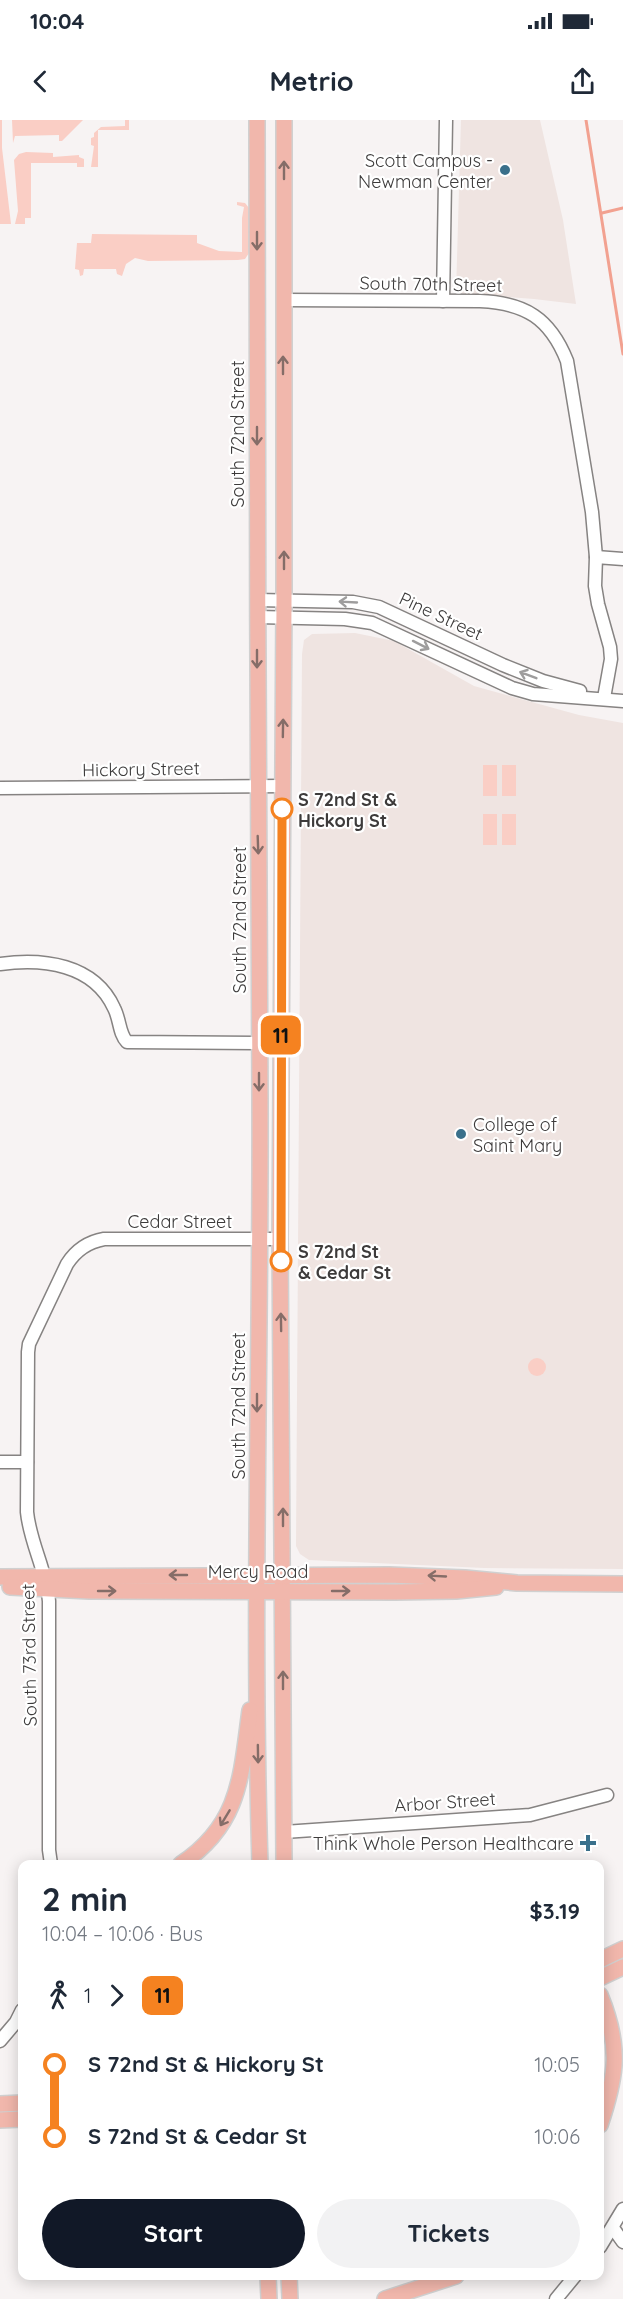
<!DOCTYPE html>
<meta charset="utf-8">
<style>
body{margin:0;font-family:Quicksand,sans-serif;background:#f2f2f3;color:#1f2937;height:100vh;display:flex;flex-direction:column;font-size:22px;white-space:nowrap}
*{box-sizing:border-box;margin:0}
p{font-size:20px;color:#747a83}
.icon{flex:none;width:33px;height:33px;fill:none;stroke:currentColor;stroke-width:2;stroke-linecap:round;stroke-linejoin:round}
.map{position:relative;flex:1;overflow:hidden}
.side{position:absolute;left:18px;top:1740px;width:586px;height:420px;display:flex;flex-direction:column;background:#fff;border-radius:12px;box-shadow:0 3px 15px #0003}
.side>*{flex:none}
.badge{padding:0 12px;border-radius:9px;font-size:21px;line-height:39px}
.map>.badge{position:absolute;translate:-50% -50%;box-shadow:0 0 0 3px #fff}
.legs{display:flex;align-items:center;gap:9px;height:66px;padding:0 24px;font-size:20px}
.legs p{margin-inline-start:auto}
.headline{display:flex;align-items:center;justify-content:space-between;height:102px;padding:0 24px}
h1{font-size:33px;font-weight:700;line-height:45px}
.primary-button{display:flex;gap:12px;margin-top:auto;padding:12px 24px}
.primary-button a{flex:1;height:69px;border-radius:36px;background:#111827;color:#fff;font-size:24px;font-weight:700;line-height:69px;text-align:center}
.primary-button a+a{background:#f2f2f3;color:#1f2937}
ul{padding:0 24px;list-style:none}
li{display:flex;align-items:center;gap:21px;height:72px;font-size:22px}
li i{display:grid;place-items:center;width:9px;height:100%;margin:0 8px;background:currentColor}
li i::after{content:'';width:15px;height:15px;margin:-8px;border:4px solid;border-radius:50%;background:#fff}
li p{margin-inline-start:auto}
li:first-child i{background:linear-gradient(#0000 50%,currentColor 0)}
li:last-child i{background:linear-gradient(currentColor 50%,#0000 0)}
.status{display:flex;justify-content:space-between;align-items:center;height:42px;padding:0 30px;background:#fff;direction:ltr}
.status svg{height:16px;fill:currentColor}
header{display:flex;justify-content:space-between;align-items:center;height:78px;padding:0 24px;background:#fff;font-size:27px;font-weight:700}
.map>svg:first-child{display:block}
.built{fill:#efe4e1}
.green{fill:#facec5}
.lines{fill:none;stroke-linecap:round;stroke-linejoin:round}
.stream{stroke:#f2a190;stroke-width:3}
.minor-casing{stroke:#868382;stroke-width:15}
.major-casing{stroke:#d0d0d0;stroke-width:18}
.minor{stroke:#fff;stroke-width:12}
.major{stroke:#f1b7ac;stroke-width:15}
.oneway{stroke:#856d68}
.oneway2{stroke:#9e9d9d}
.line-1-casing{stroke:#fff;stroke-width:14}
.line-1{stroke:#f58220;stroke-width:9}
.poi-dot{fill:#3a708b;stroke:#fff;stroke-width:2}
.stop-1-dot{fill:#fff;stroke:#f58220;stroke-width:3}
.labels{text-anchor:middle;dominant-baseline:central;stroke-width:4.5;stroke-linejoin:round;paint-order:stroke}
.poi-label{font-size:18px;fill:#3d3b3b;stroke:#fff;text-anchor:end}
.street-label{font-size:18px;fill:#3d3b3b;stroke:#fff}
.stop-label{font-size:18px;font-weight:bold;fill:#3d3b3b;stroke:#fff;text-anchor:start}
</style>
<div class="status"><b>10:04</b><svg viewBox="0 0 49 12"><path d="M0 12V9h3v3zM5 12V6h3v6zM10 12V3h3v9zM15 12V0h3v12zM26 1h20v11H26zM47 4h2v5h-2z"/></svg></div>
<header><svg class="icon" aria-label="back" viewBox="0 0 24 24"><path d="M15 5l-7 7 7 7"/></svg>Metrio<svg class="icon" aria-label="share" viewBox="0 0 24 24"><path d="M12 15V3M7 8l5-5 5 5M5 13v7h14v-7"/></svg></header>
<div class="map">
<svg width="623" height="2179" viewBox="0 0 623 2179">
<rect width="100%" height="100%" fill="#f7f3f3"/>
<g class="built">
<path d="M 461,0 L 540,0 L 563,100 L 576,184 L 534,179 L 456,173 Z"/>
<path d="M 355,513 L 394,521 L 474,566 L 579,595 L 623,603 L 623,1449 L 484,1448 L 309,1440 L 300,1434 L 296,1426 L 302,534 L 304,520 L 312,514 Z"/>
</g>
<g class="green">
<path d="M 0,0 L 2,0 L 2,28 L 11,104 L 0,104 Z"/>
<path d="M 12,0 L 83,0 L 62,21 L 59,21 L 59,15 L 15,16 L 13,23 Z"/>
<path d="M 125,0 L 129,0 L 129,10 L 98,10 L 98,47 L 91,47 L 94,26 L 91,25 L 91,18 L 94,17 L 94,13 L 101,7 L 125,6 Z"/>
<path d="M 26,32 L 53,33 L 53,37 L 79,35 L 79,37 L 84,39 L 84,47 L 77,47 L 77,43 L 31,43 L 31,98 L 25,98 L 25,104 L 15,104 L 18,91 L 14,40 L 19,34 Z"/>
<path d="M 237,82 L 245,83 L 249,88 L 249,133 L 245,139 L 238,140 L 148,141 L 135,138 L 126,144 L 122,156 L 117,154 L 116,149 L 84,149 L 83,155 L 80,156 L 79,150 L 75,149 L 77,123 L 91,123 L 92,114 L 197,115 L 197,123 L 219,131 L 242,132 L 242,98 L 244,87 L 237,85 Z"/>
<rect x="483" y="645" width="14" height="31"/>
<rect x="502" y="645" width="14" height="31"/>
<rect x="483" y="694" width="14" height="31"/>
<rect x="502" y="694" width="14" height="31"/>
<circle cx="537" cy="1247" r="9"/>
</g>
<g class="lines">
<g class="stream">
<path d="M 586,0 L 623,234"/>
<path d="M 602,93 L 623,88"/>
</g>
<g class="minor-casing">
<g id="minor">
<path d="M 283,180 L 480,181 C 525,183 550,198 567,241 L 592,392 L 596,437"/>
<path d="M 443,181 L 446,0"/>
<path d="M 257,480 L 353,482 L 379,487 L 503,545 L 543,561 L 580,571"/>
<path d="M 257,497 L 345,499 L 372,503 L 512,568 L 533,574 L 623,581"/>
<path d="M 604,578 L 611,539 L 610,527 L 598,484 L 595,466 L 596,437 L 623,439"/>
<path d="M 0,668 L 282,666"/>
<path d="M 0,844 C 43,838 94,844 114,888 C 120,899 119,914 127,922 L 259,923"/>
<path d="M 0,1342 L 27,1342"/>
<path d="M 284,1712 L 530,1695 L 607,1675"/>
<path d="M 51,1744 L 49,1730 L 49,1481 C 46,1449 30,1423 27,1392 L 28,1232 L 29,1224 L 67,1144 C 76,1130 87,1122 104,1119 L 280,1119"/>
<path d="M 0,1921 L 16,1902 L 22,1890"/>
<path d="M 613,2108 L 623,2122"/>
<path d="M 600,2127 L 623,2089"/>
<path d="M 556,2179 L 575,2156"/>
</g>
</g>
<g class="major-casing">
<g id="major">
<path d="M 257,0 C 257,327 258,655 260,982 C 261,1236 252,1490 260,1744"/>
<path d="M 284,0 L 284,482 L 280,1119 L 284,1744"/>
<path d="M 0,1457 L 389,1455 L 465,1458 L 517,1463 L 623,1464"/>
<path d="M 10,1467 L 89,1471 L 395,1472 L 456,1471 L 496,1467"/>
<path d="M 181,1744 C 241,1704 241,1655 250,1590"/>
<path d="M 600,1840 L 623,1829"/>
<path d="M 600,1858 L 623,1847"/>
<path d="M 600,1875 C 621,1926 617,1955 600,2005"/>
<path d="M 0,1984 L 22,1983"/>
<path d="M 0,2000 L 22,1999"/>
<path d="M 268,2156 L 269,2179"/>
<path d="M 289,2156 L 290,2179"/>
<path d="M 385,2179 L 456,2156"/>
</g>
</g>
<use href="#minor" class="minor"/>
<use href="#major" class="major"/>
</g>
<defs><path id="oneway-shaft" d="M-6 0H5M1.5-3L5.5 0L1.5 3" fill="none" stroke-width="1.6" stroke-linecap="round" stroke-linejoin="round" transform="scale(1.5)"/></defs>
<g class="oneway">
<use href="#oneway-shaft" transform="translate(284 50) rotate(-90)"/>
<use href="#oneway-shaft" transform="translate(257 121) rotate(90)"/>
<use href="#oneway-shaft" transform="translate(283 245) rotate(-90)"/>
<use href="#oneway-shaft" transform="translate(257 316) rotate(90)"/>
<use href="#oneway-shaft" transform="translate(284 440) rotate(-90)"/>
<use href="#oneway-shaft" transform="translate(257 539) rotate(90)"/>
<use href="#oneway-shaft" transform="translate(283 608) rotate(-89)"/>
<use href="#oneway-shaft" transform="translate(258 725) rotate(88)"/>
<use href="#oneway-shaft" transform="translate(259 962) rotate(90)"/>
<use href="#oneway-shaft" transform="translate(281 1202) rotate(-91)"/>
<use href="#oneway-shaft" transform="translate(257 1283) rotate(90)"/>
<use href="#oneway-shaft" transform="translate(283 1397) rotate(-90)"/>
<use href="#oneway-shaft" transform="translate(178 1455) rotate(180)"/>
<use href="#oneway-shaft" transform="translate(437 1456) rotate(-177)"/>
<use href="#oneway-shaft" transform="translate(107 1471)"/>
<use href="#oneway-shaft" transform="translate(341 1471)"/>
<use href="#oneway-shaft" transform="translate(283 1560) rotate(-90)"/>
<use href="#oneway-shaft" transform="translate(258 1634) rotate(89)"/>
<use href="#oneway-shaft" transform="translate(225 1698) rotate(121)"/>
</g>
<g class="oneway2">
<use href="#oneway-shaft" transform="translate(348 482) rotate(-177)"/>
<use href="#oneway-shaft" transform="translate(421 525) rotate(27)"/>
<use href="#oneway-shaft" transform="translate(528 555) rotate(-159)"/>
</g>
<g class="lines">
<g class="line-1-casing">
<path id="line-1" d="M 281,1141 L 282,689"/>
</g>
<use href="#line-1" class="line-1"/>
</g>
<g class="poi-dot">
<circle cx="505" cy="50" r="6"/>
<circle cx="461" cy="1014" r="6"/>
<path d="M585 1714h6v6h6v6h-6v6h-6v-6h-6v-6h6z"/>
</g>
<g class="stop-1-dot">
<circle cx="282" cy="689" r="10"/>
<circle cx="281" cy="1141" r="10"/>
</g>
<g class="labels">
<g class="poi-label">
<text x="493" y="40">Scott Campus -<tspan x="493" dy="21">Newman Center</tspan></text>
<text x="473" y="1004" text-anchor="start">College of<tspan x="473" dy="21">Saint Mary</tspan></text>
<text x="574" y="1723">Think Whole Person Healthcare</text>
</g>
<g class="street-label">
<text transform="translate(431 164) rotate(1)">South 70th Street</text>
<text transform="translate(237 314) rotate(-90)">South 72nd Street</text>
<text transform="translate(441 496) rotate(25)">Pine Street</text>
<text transform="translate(141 649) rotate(-1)">Hickory Street</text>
<text transform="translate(239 800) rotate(-90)">South 72nd Street</text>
<text x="180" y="1101">Cedar Street</text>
<text transform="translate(238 1286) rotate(-90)">South 72nd Street</text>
<text x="258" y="1451">Mercy Road</text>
<text transform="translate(29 1535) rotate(-91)">South 73rd Street</text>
<text transform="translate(445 1682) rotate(-4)">Arbor Street</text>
</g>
<g class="stop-label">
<text x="298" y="679">S 72nd St &amp;<tspan x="298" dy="21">Hickory St</tspan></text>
<text x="298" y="1131">S 72nd St<tspan x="298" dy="21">&amp; Cedar St</tspan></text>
</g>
</g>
</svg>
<b class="badge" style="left:281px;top:915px;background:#f58220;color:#111">11</b>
<section class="side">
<div class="headline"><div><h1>2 min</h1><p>10:04 – 10:06 · Bus</p></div><b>$3.19</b></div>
<div class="legs"><svg class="icon" aria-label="walk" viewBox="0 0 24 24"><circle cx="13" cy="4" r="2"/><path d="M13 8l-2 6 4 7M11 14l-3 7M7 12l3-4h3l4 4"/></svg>1<svg class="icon" aria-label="forward" viewBox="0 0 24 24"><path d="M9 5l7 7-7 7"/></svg><b class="badge" style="background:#f58220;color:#111">11</b></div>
<ul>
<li><i style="color:#f58220"></i><b>S 72nd St &amp; Hickory St</b><p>10:05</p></li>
<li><i style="color:#f58220"></i><b>S 72nd St &amp; Cedar St</b><p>10:06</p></li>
</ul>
<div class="primary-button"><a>Start</a><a>Tickets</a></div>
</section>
</div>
